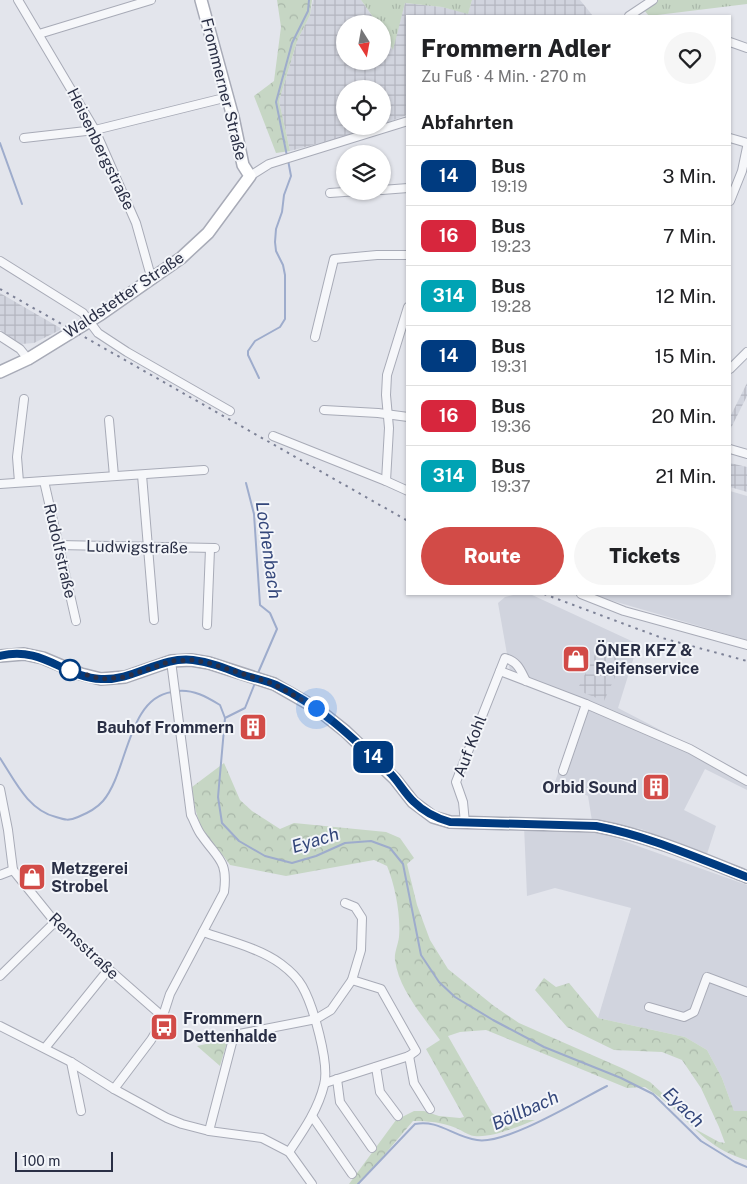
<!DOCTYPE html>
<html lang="de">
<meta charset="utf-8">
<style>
body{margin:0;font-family:"Public Sans",sans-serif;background:#f6f6f6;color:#202124;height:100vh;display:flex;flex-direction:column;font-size:19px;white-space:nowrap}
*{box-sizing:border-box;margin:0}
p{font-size:16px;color:#757577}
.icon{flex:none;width:28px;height:28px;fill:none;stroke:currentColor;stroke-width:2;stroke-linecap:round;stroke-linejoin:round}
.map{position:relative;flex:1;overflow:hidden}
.panel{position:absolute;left:406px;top:15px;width:325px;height:580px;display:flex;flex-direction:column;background:#fff;border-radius:0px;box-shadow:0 1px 4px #0004}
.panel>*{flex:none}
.badge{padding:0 10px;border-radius:8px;font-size:18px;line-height:32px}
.needle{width:32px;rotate:169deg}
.buttons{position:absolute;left:336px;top:15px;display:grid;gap:10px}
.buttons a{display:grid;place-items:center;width:55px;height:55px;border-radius:50%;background:#fff;box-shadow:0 1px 4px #0004;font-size:25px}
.scale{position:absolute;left:15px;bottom:12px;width:98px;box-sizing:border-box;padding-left:5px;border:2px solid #2a2f45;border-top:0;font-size:14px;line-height:18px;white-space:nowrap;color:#2a2f45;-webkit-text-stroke:4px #f3f5f9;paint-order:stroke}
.you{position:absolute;width:25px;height:25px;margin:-12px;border:4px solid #fff;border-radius:50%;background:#1a73e8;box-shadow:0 0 0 8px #1a73e833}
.map>.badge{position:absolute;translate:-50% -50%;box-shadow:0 0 0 2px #fff}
h2{padding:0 15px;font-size:19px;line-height:45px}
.round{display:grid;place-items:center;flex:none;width:52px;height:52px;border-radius:26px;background:#f6f6f6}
.headline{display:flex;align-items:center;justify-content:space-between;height:85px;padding:0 15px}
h1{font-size:24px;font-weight:800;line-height:38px}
.primary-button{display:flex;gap:10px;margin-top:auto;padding:10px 15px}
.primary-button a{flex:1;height:58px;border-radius:30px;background:#d24b47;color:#fff;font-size:20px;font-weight:800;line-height:58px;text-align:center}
.primary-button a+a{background:#f6f6f6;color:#202124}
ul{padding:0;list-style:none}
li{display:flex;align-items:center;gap:15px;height:60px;padding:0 15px;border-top:1px solid #e0e0e0}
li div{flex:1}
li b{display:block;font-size:19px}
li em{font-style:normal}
li .badge{min-width:55px;font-weight:700;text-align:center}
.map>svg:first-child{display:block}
.built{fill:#d1d4de}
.industrial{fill:url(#industrial-grid)}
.grass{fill:url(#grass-tufts)}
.forest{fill:url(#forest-crowns)}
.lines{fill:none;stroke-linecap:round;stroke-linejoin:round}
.stream{stroke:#9eaccc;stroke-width:2}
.street-casing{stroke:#a8abb7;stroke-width:10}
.secondary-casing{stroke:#a8abb7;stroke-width:14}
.street{stroke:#f6f7fa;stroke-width:8}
.secondary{stroke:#fff;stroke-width:11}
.rail{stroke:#7c8196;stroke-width:2;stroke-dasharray:2.5 5;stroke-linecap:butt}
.line-casing{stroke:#fff;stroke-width:11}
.line{stroke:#003b80;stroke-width:8}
.walk{stroke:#2a2f45;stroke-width:5;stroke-dasharray:0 9}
.stop-dot{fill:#fff;stroke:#003b80;stroke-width:2.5}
.labels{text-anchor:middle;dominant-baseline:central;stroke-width:4;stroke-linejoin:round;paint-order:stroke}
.street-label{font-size:16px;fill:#2a2f45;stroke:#f3f5f9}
.poi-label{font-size:16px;font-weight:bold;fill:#2a2f45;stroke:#f3f5f9;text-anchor:start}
.water-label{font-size:18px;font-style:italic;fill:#33467a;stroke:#f3f5f9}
</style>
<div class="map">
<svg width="747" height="1184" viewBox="0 0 747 1184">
<defs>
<pattern id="industrial-grid" width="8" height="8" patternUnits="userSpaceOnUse" patternTransform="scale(1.25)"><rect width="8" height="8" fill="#d1d4de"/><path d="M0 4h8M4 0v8" fill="none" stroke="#b4b6c0"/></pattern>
<pattern id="grass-tufts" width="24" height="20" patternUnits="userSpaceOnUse" patternTransform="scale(1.25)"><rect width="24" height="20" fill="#c6d6c4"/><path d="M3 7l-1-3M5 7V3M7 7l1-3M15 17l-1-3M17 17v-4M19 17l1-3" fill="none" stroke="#aab8aa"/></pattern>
<pattern id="forest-crowns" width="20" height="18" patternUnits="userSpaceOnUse" patternTransform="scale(1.25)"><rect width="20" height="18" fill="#c6d6c4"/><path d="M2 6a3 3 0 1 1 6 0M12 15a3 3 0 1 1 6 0" fill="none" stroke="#aab8aa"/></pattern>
</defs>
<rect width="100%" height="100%" fill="#e3e5ec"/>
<g class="built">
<path d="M 730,491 L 747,496 L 747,640 L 589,594 L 730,594 Z"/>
<path d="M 517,594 L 530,594 L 638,644 L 618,708 L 747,775 L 747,790 L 705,769 L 684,810 L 716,826 L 707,854 L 641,829 L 592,821 L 588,796 L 555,782 L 581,706 L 510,671 L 498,603 L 505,597 Z"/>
<path d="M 524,826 L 593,830 L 747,885 L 747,1111 L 734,1111 L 722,1078 L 707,1050 L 685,1037 L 598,1018 L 631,908 L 555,888 L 527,896 Z"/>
</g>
<g class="industrial">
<path d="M 313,0 L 361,0 L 378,24 L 345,24 L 345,61 L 382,61 L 383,32 L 392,49 L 405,3 L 442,7 L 468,13 L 472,0 L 580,0 L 593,16 L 408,16 L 407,115 L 383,124 L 382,89 L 345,89 L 345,126 L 376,126 L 351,135 L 290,151 L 279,101 L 297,41 L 310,15 Z"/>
<path d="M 0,293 L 62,329 L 34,343 L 21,344 L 0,330 Z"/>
<path d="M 747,383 L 747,396 L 730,430 L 730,417 Z"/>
<path d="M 730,463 L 747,467 L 747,492 L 730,487 Z"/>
<path d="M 603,639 L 628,649 L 604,701 L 577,690 Z"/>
</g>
<g class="grass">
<path d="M 361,0 L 472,0 L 468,14 L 442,7 L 405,3 L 393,50 L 383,32 L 382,24 L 378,24 Z"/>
<path d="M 653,0 L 747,0 L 747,4 L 649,16 L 644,10 Z"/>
</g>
<g class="forest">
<path d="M 277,0 L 312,0 L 310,15 L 297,41 L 279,101 L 290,151 L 276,153 L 254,96 L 274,81 L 281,27 Z"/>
<path d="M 224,763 L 240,800 L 252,811 L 280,829 L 294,823 L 386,832 L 400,838 L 414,858 L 407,864 L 417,905 L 430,940 L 448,969 L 494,1006 L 519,1023 L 624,1069 L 650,1082 L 673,1103 L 697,1130 L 719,1142 L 725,1143 L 719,1127 L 701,1088 L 682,1060 L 662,1052 L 614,1050 L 567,1027 L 535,990 L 544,978 L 556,987 L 569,983 L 598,1018 L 685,1037 L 707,1050 L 722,1078 L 734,1111 L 747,1111 L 747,1160 C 714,1151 696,1130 673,1108 C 664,1100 654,1093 645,1087 L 627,1088 L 486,1030 L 460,1032 L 448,1036 L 492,1113 L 502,1120 L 535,1120 C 516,1127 494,1138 474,1136 C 467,1135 462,1130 456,1128 C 442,1122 428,1121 413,1121 L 369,1173 L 357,1184 L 349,1184 L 396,1120 L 414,1111 L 424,1111 L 439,1116 L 460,1118 L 464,1117 L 426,1049 L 440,1040 C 423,1016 399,990 395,960 C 394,953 398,945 399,937 C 401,916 395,885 387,866 L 374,860 L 286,876 L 230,865 C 223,854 212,845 205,833 C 196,819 194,803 192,787 Z"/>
<path d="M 228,1039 L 220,1066 L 197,1046 Z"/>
</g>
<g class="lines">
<g class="stream">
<path d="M 0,143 L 22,204"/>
<path d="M 287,156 L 276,102 L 292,43 L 308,11 L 309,0"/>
<path d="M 259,378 L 248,355 L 248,351 L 255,341 L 280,327 L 285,319 L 285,275 L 283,265 L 276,251 L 275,242 L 276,229 L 282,212 L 284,195 L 291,176 L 288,160"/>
<path d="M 246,483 L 254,514 L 260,605 L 270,613 L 277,629 L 258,673"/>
<path d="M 177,691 C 193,689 207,697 220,705 L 225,718 L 218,797 L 222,823 L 239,841 L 265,856 L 292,863 L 316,856 L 345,843 L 371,841 L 390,848 L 403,864 L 421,955 L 439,982 L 455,997 L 493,1020 L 544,1047 L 621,1078 L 653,1094 L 701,1141 L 735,1162 L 747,1167"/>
<path d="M 225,718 L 245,708 L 255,683"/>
<path d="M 0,758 C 15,781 28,810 56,817 C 65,820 69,821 78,817 C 88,813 96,809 103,801 C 128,772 127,698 172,692"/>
<path d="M 358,1184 L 415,1124 C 438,1119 454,1137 477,1140 C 506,1145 579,1100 607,1086"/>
</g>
<g class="street-casing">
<g id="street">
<path d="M 18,0 L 95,130 L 136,223 L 152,280"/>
<path d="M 629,16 L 653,0"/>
<path d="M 39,34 L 151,0"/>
<path d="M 730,42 L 747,48"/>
<path d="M 24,138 L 95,130 L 228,97"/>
<path d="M 730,138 L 747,143"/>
<path d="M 250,176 L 269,164 L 408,121"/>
<path d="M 382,190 L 408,188"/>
<path d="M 330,193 L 358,191"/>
<path d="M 730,201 L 742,171 L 747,147"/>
<path d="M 0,261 L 83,313 L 98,333 L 127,352 L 230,411"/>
<path d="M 0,336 L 20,349 L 28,359"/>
<path d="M 315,337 L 334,259 L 377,255 L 408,255"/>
<path d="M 730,369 L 747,352"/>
<path d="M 324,410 L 378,413 L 408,417"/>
<path d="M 109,420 L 114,476"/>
<path d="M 273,436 L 386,481 L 408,491"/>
<path d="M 730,449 L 747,454"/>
<path d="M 142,475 L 154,620"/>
<path d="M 44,481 L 76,621"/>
<path d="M 386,481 L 389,428 L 386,395 L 387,375 L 408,307"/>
<path d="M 19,482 L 17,457 L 24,399"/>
<path d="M 0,484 L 204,470"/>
<path d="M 58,545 L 215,548"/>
<path d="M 581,594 L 624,611 L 747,645"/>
<path d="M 207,625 L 210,549"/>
<path d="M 500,671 L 586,704 L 690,749 L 747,781"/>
<path d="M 563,771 L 586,704"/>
<path d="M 0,789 L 8,830 L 13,870"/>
<path d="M 465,823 L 463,802 L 456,782 L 505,658 C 518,662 520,669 526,681"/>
<path d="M 13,870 L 55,922 L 162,1016"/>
<path d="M 0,875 L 13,870"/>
<path d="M 203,932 C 229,941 259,948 281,964 C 289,970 297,977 302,986 C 313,1005 330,1064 324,1085 C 318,1110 303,1131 289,1152"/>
<path d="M 0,976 L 55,922"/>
<path d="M 649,1007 L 684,1017 L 694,1012 L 707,977 L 747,992"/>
<path d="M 0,1026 L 71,1062 L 114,1089 L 167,1118 L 182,1124 L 209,1131 L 262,1138 L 289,1152 L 312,1184"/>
<path d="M 45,1048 L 108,970"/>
<path d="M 409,1056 L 414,1083 L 430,1109"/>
<path d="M 71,1062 L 81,1111"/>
<path d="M 376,1067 L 380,1092 L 398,1116"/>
<path d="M 337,1079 L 340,1102 L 372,1148"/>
<path d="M 325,1083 L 409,1056 L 416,1051 L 381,989 L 352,980"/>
<path d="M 114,1089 L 151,1040 L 160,1025 L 170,994 L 224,892 C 228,861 219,860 202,836 C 197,830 195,822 191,815 L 171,661"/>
<path d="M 312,1116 L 352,1174"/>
<path d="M 209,1131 L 234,1035 L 316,1019 L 331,1010 L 352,980 L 361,950 L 362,918 L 355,907 L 345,903"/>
</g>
</g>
<g class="secondary-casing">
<g id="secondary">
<path d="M 0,372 L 28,359 L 101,314 L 181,258 L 208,233 L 250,176 L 243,165 L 233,117 L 201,0"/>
<path d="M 0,656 L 24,654 L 43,658 L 81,674 L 101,679 L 125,677 L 171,661 L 191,660 L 209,663 L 274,684 L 316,708 L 345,731 L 395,779 L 413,802 L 433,817 L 450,822 L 596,826 C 649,836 698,857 747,877"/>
</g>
</g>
<use href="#street" class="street"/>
<use href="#secondary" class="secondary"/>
<g class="rail">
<path d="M 0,289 L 408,521"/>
<path d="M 544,594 L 662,638 L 747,661"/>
</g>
</g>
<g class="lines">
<g class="line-casing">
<path id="line" d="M 0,656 C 42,645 65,678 101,679 C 133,681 161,656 193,660 C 210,662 225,668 240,674 C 252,678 265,680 276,685 C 321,706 355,740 390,773 C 399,782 405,794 414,802 C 424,812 436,818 450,822 L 596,826 C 649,836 697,858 747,877"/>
</g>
<use href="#line" class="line"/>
<path class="walk" d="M 70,670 L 101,679 L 125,677 L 171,661 L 192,660 L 209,663 L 274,684 L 316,708"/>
</g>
<defs>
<g id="shop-square" transform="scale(1.4375)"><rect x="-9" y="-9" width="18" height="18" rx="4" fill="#d24b47" stroke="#f3f5f9"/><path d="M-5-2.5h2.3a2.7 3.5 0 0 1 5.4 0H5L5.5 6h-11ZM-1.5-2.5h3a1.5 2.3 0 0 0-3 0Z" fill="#fff"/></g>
<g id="building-square" transform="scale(1.4375)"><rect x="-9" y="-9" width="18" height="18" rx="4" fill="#d24b47" stroke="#f3f5f9"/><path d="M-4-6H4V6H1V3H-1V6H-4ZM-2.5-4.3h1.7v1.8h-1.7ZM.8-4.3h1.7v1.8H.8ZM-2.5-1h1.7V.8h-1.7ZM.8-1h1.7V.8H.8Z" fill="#fff"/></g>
<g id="bus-square" transform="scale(1.4375)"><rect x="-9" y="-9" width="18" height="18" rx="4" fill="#d24b47" stroke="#f3f5f9"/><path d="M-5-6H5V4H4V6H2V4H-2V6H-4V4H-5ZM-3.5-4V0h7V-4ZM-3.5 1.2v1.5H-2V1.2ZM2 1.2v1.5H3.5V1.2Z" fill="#fff"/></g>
</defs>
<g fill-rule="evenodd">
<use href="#shop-square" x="576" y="659"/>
<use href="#building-square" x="253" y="727"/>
<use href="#building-square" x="656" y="787"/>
<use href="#shop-square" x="32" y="877"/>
<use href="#bus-square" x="164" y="1027"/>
</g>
<circle class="stop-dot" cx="70" cy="670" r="10"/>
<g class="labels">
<g class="street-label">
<text transform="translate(224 89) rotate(76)">Frommerner Straße</text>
<text transform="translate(101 149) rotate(64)">Heisenbergstraße</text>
<text transform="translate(124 295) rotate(-34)">Waldstetter Straße</text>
<text transform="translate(137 547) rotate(1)">Ludwigstraße</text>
<text transform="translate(60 551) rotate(77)">Rudolfstraße</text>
<text transform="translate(470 746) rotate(-69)">Auf Kohl</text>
<text transform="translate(84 946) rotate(43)">Remsstraße</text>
</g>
<g class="poi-label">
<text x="595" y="650">ÖNER KFZ &amp;<tspan x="595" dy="18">Reifenservice</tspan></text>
<text x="234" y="727" text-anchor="end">Bauhof Frommern</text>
<text x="637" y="787" text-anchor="end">Orbid Sound</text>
<text x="51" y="868">Metzgerei<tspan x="51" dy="18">Strobel</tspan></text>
<text x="183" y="1018">Frommern<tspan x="183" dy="18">Dettenhalde</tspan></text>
</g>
<g class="water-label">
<text transform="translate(269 550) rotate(82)">Lochenbach</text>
<text transform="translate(315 840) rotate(-17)">Eyach</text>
<text transform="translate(684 1107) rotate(44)">Eyach</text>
<text transform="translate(525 1110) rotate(-24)">Böllbach</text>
</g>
</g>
</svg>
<div class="buttons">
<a><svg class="needle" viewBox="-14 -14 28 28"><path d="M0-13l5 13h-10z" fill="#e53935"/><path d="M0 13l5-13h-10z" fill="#757577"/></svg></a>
<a><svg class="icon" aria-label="locate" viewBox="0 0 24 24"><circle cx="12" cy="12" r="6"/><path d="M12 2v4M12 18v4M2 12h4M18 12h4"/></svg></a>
<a><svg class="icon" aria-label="layers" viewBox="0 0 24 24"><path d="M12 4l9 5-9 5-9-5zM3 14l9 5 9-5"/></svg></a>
</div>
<div class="scale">100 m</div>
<div class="you" style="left:316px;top:708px"></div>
<b class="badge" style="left:373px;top:757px;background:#003b80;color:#fff">14</b>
<section class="panel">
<div class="headline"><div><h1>Frommern Adler</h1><p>Zu Fuß · 4 Min. · 270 m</p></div><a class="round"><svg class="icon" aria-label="heart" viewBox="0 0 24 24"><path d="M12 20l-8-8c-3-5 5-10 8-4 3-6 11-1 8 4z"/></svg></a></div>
<h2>Abfahrten</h2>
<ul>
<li><span class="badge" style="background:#003b80;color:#fff">14</span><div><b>Bus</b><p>19:19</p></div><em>3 Min.</em></li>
<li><span class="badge" style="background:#d7263d;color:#fff">16</span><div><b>Bus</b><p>19:23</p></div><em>7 Min.</em></li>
<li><span class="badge" style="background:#00a3b4;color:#fff">314</span><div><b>Bus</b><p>19:28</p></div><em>12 Min.</em></li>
<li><span class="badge" style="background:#003b80;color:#fff">14</span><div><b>Bus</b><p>19:31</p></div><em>15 Min.</em></li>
<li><span class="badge" style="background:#d7263d;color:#fff">16</span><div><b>Bus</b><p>19:36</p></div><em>20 Min.</em></li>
<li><span class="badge" style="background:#00a3b4;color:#fff">314</span><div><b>Bus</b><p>19:37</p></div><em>21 Min.</em></li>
</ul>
<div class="primary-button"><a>Route</a><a>Tickets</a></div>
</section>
</div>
